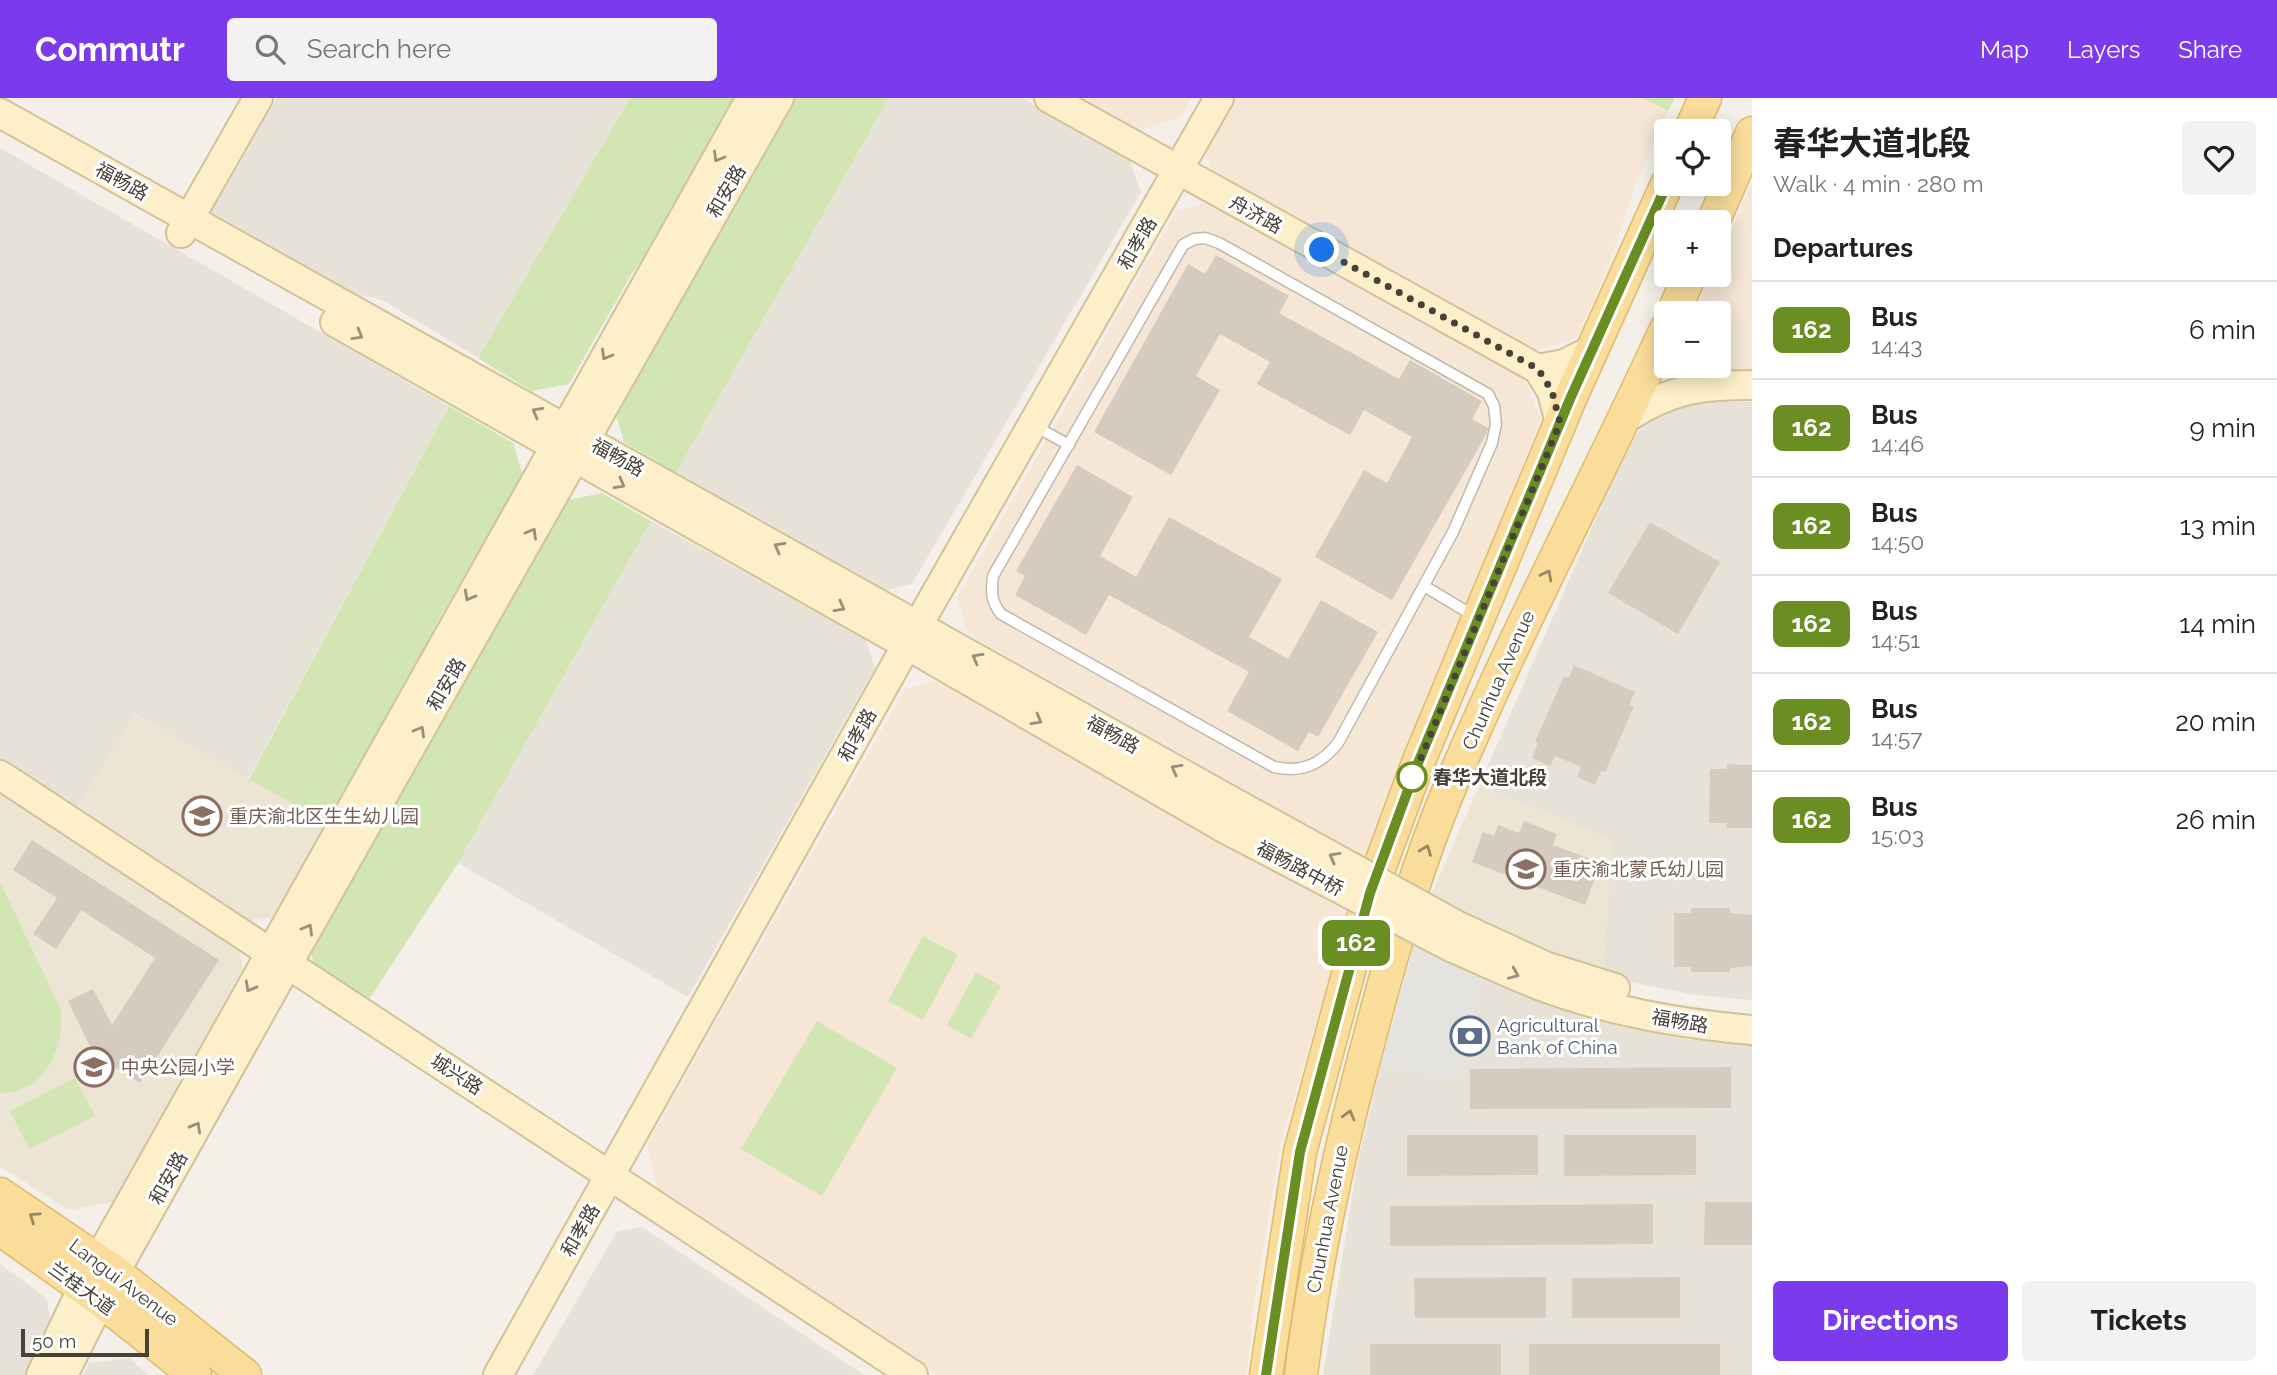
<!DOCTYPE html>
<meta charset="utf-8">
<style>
body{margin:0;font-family:Raleway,"Noto Sans SC",sans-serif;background:#f2f2f2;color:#222;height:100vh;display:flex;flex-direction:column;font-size:26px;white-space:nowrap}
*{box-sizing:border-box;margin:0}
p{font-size:23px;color:#767676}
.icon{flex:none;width:38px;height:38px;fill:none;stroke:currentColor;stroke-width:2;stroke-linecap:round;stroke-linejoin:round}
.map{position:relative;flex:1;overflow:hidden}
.sheet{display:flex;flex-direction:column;background:#fff;width:525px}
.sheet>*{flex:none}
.badge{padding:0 14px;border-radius:10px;font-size:24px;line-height:46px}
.tools{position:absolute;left:1654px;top:21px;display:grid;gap:14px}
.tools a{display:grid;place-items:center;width:77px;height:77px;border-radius:7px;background:#fff;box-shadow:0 4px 18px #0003;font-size:35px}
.scale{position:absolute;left:21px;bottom:18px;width:128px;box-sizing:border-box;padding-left:7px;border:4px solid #474137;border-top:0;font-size:19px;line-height:24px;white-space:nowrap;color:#474137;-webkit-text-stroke:5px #fff;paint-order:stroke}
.you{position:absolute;width:35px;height:35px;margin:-18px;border:5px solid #fff;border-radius:50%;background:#1a73e8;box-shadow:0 0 0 10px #1a73e833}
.map>.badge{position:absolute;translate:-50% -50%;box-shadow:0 0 0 4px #fff}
h2{padding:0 21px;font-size:26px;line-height:63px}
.round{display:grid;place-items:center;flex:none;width:74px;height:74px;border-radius:7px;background:#f2f2f2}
.headline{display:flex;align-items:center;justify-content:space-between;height:119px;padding:0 21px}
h1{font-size:33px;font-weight:700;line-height:52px}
.button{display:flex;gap:14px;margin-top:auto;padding:14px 21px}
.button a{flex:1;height:80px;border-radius:7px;background:#7c3aed;color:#fff;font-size:28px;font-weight:700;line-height:80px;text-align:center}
.button a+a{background:#f2f2f2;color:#222}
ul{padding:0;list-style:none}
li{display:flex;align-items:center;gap:21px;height:98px;padding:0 21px;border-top:2px solid #e0e0e0}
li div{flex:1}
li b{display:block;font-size:26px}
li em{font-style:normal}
li .badge{min-width:77px;font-weight:700;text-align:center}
header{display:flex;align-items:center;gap:42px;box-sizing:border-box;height:98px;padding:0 35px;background:#7c3aed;color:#fff}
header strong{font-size:33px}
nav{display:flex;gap:38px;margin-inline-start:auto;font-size:24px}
.search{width:490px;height:63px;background:#f2f2f2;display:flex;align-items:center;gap:18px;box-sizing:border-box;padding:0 24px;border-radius:7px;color:#767676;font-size:26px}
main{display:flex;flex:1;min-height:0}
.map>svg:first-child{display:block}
.residential{fill:#e7e2d7}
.commercial{fill:#f5e6d5}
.education{fill:#ece5d3}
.green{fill:#d1e6b3}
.parking{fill:#e5e3e0}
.building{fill:#d5ccbf}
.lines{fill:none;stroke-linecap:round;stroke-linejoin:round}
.lane-casing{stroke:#bfb8ac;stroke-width:13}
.secondary-casing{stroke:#d2c29a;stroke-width:32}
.primary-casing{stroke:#dfba6b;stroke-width:35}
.lane{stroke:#fff;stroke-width:10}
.secondary{stroke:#fcefca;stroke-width:28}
.primary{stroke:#fadd9b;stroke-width:32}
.secondary-bridge-casing{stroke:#d2c29a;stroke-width:32;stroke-linecap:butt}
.secondary-bridge{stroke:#fcefca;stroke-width:28}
.oneway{stroke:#988f79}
.oneway2{stroke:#988764}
.line-casing{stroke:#fff;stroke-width:16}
.line{stroke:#6b8e23;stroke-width:10}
.walk{stroke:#474137;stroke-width:7;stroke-dasharray:0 12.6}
.stop-dot{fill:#fff;stroke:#6b8e23;stroke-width:3.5}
.labels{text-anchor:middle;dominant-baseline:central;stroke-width:6;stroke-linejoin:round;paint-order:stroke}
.street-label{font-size:19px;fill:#474137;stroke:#fff}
.stop-label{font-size:19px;font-weight:bold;fill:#474137;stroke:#fff;text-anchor:start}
.education-label{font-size:19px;fill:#785e54;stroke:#fff;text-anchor:start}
.service-label{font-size:19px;fill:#4e5e75;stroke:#fff;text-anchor:start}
</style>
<header>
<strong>Commutr</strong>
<div class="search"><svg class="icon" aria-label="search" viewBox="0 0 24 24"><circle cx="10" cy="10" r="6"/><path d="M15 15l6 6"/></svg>Search here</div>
<nav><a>Map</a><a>Layers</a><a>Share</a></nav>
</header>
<main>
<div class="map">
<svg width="1752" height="1277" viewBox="0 0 1752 1277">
<rect width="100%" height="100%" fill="#f4f0e9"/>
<g class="residential">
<path d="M 277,0 L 630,0 L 478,260 L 382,202 L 340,192 L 209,118 Z"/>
<path d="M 889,0 L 1022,0 L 1129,60 L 1141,94 L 912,486 L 880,494 L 676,375 Z"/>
<path d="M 0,50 L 449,308 L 248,681 L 135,616 L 78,709 L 0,661 Z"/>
<path d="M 1693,303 L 1752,304 L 1752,902 L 1696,897 L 1630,884 L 1603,875 L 1612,742 L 1479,688 L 1628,347 L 1654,313 Z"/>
<path d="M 651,423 L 865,540 L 875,570 L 688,899 L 458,765 Z"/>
<path d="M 1482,878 L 1536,901 L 1619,928 L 1690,942 L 1752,946 L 1752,1277 L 1323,1277 L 1358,1063 L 1381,966 L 1456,982 Z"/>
<path d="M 642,1129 L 864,1277 L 533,1277 L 617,1134 Z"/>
<path d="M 0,1166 L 46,1200 L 51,1221 L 25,1277 L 0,1277 Z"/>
<path d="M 129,1260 L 148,1277 L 83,1277 L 89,1265 Z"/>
</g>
<g class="commercial">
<path d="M 1079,0 L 1192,0 L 1181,19 L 1137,33 Z"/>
<path d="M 1232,0 L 1643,0 L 1668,13 L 1635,88 L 1607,171 L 1577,240 L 1538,252 L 1213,77 L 1203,50 Z"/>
<path d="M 1752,85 L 1752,272 L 1718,272 L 1708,268 L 1718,268 L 1718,215 L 1694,215 L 1711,177 L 1718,177 L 1719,160 Z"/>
<path d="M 1204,105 L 1526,283 L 1541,321 L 1365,759 L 968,536 L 957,500 L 1176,113 Z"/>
<path d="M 943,582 L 1348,815 L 1280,1048 L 1252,1220 L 1247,1277 L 938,1277 L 658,1093 L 647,1046 L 905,591 Z"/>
</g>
<g class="education">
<path d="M 134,616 L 329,726 L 277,819 L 249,823 L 78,709 Z"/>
<path d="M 1479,688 L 1612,742 L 1603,875 L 1550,858 L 1430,799 Z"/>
<path d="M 0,691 L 239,848 L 243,871 L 114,1104 L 68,1112 L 0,1068 Z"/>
</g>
<g class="green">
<path d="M 630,0 L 741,0 L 668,125 L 631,177 L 569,286 L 531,293 L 478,260 Z"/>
<path d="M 789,0 L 889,0 L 676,375 L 624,344 L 613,307 Z"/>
<path d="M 1643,0 L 1675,0 L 1668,13 Z"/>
<path d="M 449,308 L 513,345 L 523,377 L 437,525 L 415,574 L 329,726 L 249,681 Z"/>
<path d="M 602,395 L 651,423 L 458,765 L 368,903 L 314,867 L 309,844 L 563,403 Z"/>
<path d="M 0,784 L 61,912 C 64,951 45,995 0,995 Z"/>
<path d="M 923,838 L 958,857 L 923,922 L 888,903 Z"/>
<path d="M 976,874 L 1001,888 L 971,941 L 947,927 Z"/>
<path d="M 817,923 L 897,970 L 822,1098 L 741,1051 Z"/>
<path d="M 75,980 L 95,1018 L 29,1051 L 10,1013 Z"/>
</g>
<path class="parking" d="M 1414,846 L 1482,878 L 1456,982 L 1381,966 Z"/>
<g class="building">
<path d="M 1216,157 L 1289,198 L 1279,215 L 1399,281 L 1410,262 L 1482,303 L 1472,321 L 1488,330 L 1487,335 L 1392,502 L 1315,459 L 1364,372 L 1387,385 L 1412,339 L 1364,312 L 1350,337 L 1257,286 L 1270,264 L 1220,236 L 1196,278 L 1220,292 L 1171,377 L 1094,334 L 1188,166 L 1205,176 Z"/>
<path d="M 1077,367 L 1133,399 L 1100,458 L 1136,479 L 1169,419 L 1282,481 L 1249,539 L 1288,561 L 1321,502 L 1378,534 L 1318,639 L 1309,634 L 1298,653 L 1227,613 L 1249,574 L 1109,497 L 1086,537 L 1015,497 L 1025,478 L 1016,473 Z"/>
<path d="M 1650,424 L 1720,464 L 1678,536 L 1608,495 Z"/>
<path d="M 1574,567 L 1635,594 L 1629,607 L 1634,609 L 1605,674 L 1601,673 L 1595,687 L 1577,679 L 1581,669 L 1555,658 L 1550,668 L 1532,660 L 1538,645 L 1535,644 L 1564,578 L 1569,580 Z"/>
<path d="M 1727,666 L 1752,667 L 1752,730 L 1726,730 L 1727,725 L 1709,725 L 1710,671 L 1727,671 Z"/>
<path d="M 1524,723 L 1557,736 L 1553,747 L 1601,765 L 1585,807 L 1472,764 L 1483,734 L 1494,738 L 1498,727 L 1519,735 Z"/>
<path d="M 32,742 L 219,862 L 140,985 L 93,955 L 68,903 L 93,891 L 112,927 L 155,860 L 81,812 L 56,851 L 33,836 L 57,800 L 13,772 Z"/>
<path d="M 1691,810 L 1730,810 L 1730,815 L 1752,817 L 1752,868 L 1730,870 L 1730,874 L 1691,874 L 1691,869 L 1674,869 L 1674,815 L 1691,815 Z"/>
<path d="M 1731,969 L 1731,1010 L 1470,1011 L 1470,971 Z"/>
<path d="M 1407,1037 L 1538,1037 L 1538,1077 L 1407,1078 Z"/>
<path d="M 1564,1037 L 1696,1037 L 1696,1077 L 1564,1078 Z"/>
<path d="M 1705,1104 L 1752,1104 L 1752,1147 L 1704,1147 Z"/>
<path d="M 1653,1106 L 1653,1146 L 1390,1148 L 1390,1108 Z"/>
<path d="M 1546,1179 L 1546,1220 L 1415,1220 L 1414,1180 Z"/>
<path d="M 1680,1179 L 1680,1220 L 1572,1220 L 1572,1180 Z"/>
<rect x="1370" y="1246" width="131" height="31"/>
<rect x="1529" y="1246" width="191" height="31"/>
</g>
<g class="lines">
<g class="lane-casing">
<g id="lane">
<path d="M 1205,140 L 1219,145 L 1488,296 L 1494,308 L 1496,326 L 1492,345 L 1453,434 L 1338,645 C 1320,667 1302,675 1274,669 L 1001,516 C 991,503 991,494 993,478 L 1183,147 L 1194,141 Z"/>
<path d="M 1033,327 L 1069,347"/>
<path d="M 1424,488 L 1474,518"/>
</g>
</g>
<g class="secondary-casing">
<g id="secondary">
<path d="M 1049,0 L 1538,271 L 1552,294 L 1560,325"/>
<path d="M 0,15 L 1235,705"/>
<path d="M 181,135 L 258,0"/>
<path d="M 335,224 L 907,547 L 1222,729"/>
<path d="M 1538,271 L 1564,266 L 1592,252"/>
<path d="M 1626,320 C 1671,291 1699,287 1752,287"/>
<path d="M 0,677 L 913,1277"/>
<path d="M 1458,828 L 1545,868 L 1615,890"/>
<path d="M 1451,849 C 1481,862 1510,876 1541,888 C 1608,913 1681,926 1752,932"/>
<path d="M 41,1277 L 83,1189 L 751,0"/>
<path d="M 63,1277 L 115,1174 L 288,865 L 779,0"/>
<path d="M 498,1277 L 918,527 L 1219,0"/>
</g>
</g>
<g class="primary-casing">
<g id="primary">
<path d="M 1690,33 L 1705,0"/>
<path d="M 1713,124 L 1752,35"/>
<path d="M 1673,215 L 1690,177"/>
<path d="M 0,1096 L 115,1174 L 245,1277"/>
<path d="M 0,1131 L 100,1202 L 195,1277"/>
<path d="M 1266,1277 L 1300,1054 L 1370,795 L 1418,665 L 1570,301 L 1667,86"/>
<path d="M 1301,1277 C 1315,1164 1339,1053 1369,942 C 1392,854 1417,766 1453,682 C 1518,528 1597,382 1666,231"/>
</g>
</g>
<use href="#lane" class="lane"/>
<use href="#secondary" class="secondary"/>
<use href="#primary" class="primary"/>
<g class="secondary-bridge-casing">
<g id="secondary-bridge">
<path d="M 1235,705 L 1458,828"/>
<path d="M 1222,729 L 1451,849"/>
</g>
</g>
<use href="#secondary-bridge" class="secondary-bridge"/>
</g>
<defs><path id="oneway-chevron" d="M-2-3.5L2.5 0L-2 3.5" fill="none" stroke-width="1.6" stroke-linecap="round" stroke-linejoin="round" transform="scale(1.75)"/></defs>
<g class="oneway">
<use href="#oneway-chevron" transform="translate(718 59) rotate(120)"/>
<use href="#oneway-chevron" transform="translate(358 237) rotate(30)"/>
<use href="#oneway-chevron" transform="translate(606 257) rotate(120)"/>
<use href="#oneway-chevron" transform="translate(537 314) rotate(-151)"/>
<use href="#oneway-chevron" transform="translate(620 386) rotate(29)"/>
<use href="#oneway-chevron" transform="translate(532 435) rotate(-60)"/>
<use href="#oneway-chevron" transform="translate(779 449) rotate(-151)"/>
<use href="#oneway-chevron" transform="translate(469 498) rotate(119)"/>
<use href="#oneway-chevron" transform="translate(840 509) rotate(29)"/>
<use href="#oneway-chevron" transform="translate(977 560) rotate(-151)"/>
<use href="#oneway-chevron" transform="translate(1037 622) rotate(30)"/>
<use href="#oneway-chevron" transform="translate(420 633) rotate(-60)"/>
<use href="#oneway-chevron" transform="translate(1176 671) rotate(-151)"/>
<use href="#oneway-chevron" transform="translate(1334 759) rotate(-151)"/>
<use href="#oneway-chevron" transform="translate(308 831) rotate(-60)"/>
<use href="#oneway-chevron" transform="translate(1514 876) rotate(23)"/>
<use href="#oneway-chevron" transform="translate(250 889) rotate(119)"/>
<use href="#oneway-chevron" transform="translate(196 1029) rotate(-61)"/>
</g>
<g class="oneway2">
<use href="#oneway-chevron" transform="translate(1547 477) rotate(-63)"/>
<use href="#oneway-chevron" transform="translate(1426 752) rotate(-69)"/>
<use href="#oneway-chevron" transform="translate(1349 1017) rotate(-75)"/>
<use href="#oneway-chevron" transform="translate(34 1119) rotate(-146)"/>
</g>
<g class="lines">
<g class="line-casing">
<path id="line" d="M 1266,1277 L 1300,1054 L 1370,795 L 1418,665 L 1570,301 L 1667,86"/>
</g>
<use href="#line" class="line"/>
<path class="walk" d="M 1322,152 L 1538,271 L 1552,293 L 1560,325 L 1408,691 L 1412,679"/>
</g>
<defs>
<g id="school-ring" transform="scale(2.0125)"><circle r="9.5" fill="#fff" stroke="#8d6e63" stroke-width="1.5"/><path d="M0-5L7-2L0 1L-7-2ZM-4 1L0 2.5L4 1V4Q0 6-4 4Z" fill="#8d6e63"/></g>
<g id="bank-ring" transform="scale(2.0125)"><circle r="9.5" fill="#fff" stroke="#5c6f8a" stroke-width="1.5"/><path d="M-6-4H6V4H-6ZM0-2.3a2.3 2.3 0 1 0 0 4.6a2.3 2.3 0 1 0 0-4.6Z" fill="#5c6f8a"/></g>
</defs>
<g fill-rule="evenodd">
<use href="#school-ring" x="202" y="718"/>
<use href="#school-ring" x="1526" y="771"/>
<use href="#bank-ring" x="1470" y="938"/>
<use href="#school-ring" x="94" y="969"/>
</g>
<circle class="stop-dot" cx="1412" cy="679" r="14"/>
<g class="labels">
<g class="street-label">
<text transform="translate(122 83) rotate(29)">福畅路</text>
<text transform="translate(726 93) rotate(-60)">和安路</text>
<text transform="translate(1256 116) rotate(29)">舟济路</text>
<text transform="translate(1137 145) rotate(-60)">和孝路</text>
<text transform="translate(618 359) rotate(29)">福畅路</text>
<text transform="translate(1498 582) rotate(-66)">Chunhua Avenue</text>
<text transform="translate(446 586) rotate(-60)">和安路</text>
<text transform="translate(1113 636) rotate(29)">福畅路</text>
<text transform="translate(857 637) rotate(-61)">和孝路</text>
<text transform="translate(1300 770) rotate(28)">福畅路中桥</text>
<text transform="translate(1680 923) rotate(10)">福畅路</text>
<text transform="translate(457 976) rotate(33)">城兴路</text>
<text transform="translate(168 1080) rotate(-61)">和安路</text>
<text transform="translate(1327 1121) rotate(-79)">Chunhua Avenue</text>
<text transform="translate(580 1132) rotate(-60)">和孝路</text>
<text transform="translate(124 1184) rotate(37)">Langui Avenue</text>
<text transform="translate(82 1190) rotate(36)">兰桂大道</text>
</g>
<g class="stop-label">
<text x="1433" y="679">春华大道北段</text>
</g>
<g class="education-label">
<text x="229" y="718">重庆渝北区生生幼儿园</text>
<text x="1553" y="771">重庆渝北蒙氏幼儿园</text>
<text x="121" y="969">中央公园小学</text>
</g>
<g class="service-label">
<text x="1497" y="927">Agricultural<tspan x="1497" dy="22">Bank of China</tspan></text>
</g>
</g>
</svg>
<div class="tools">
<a><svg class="icon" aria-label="locate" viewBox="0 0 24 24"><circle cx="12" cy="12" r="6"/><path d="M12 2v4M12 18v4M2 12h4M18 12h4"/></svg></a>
<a>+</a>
<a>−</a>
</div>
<div class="scale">50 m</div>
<div class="you" style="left:1322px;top:152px"></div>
<b class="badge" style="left:1356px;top:845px;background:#6b8e23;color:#fff">162</b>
</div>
<section class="sheet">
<div class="headline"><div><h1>春华大道北段</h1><p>Walk · 4 min · 280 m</p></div><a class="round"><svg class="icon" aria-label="heart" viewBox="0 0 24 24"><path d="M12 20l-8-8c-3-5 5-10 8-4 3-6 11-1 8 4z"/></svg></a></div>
<h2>Departures</h2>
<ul>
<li><span class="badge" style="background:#6b8e23;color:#fff">162</span><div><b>Bus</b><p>14:43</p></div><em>6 min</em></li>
<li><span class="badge" style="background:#6b8e23;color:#fff">162</span><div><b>Bus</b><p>14:46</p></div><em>9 min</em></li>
<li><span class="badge" style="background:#6b8e23;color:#fff">162</span><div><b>Bus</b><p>14:50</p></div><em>13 min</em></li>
<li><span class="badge" style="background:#6b8e23;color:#fff">162</span><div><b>Bus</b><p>14:51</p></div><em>14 min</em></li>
<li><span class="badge" style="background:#6b8e23;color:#fff">162</span><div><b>Bus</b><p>14:57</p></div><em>20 min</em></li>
<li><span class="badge" style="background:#6b8e23;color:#fff">162</span><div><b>Bus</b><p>15:03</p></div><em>26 min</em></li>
</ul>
<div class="button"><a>Directions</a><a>Tickets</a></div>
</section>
</main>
